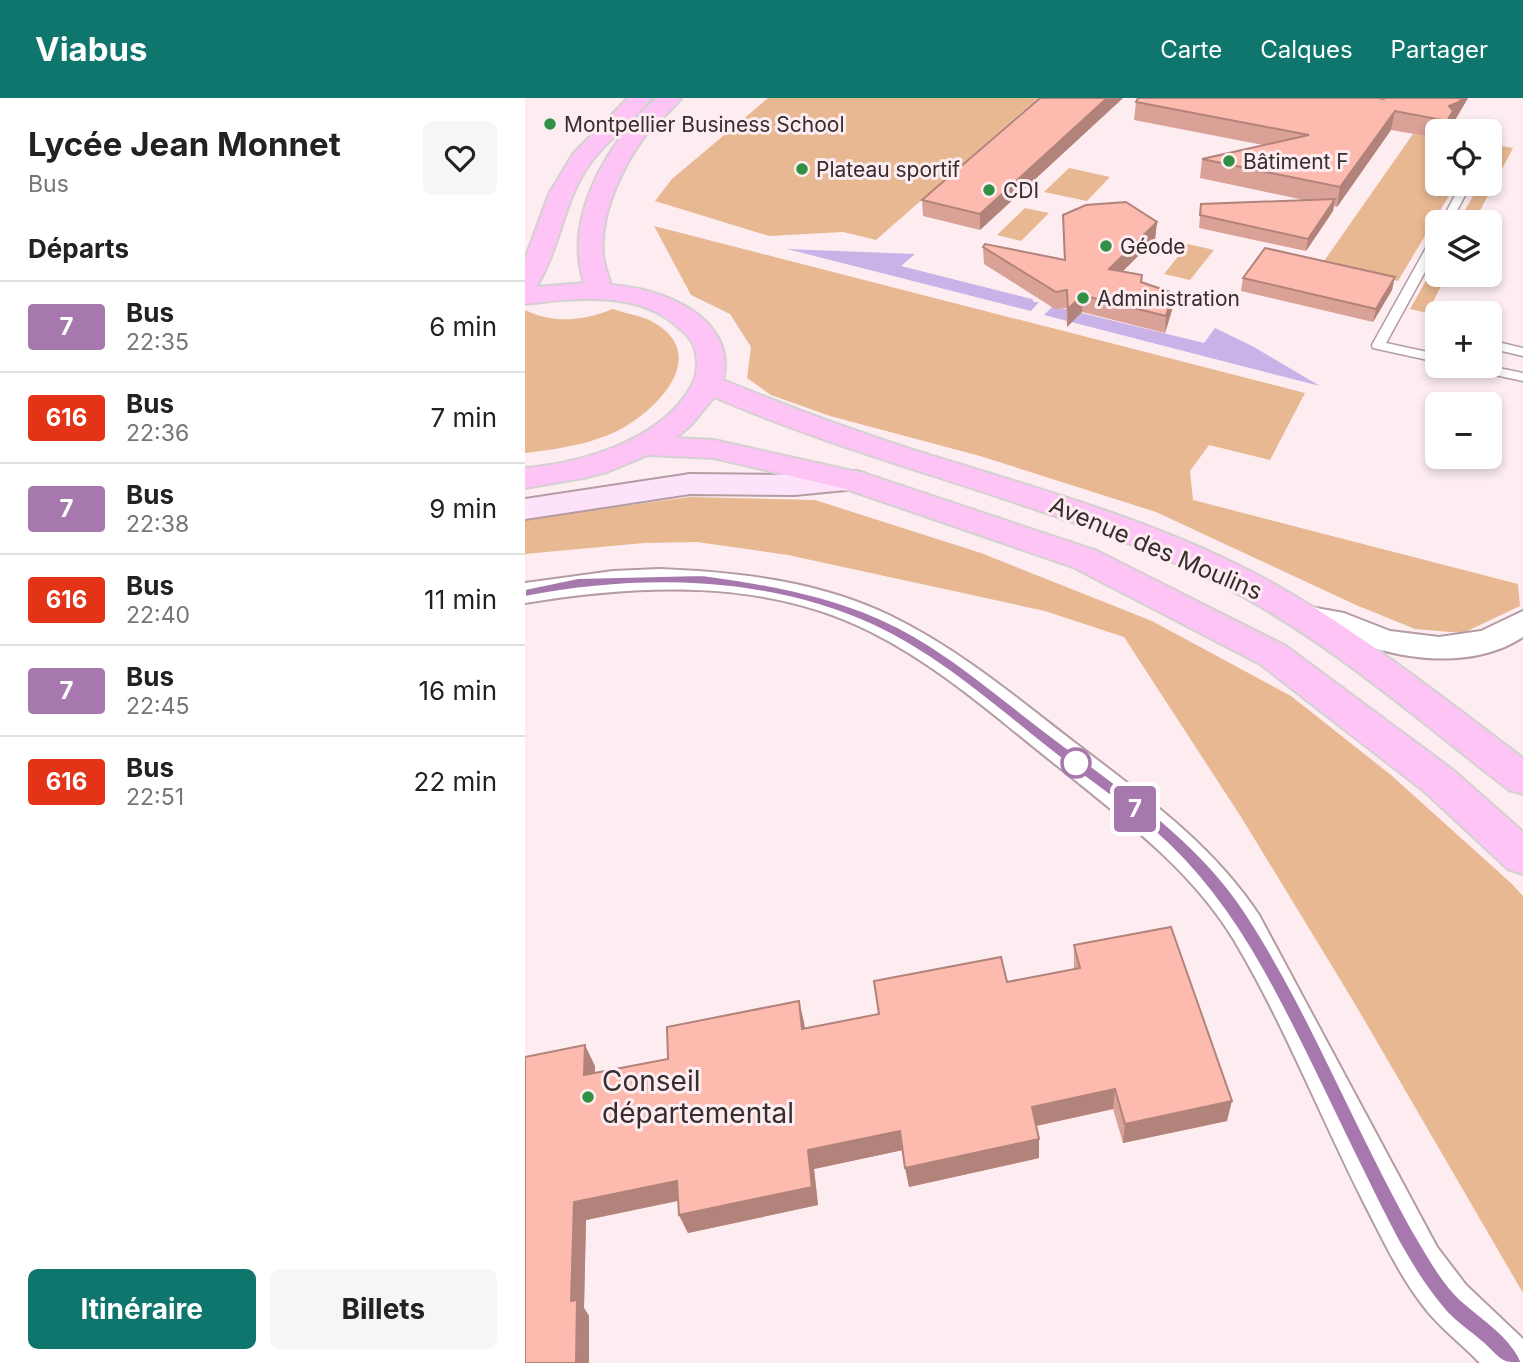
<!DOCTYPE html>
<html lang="fr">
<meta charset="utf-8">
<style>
body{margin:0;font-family:Inter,sans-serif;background:#f6f6f6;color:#222;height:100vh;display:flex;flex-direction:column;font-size:26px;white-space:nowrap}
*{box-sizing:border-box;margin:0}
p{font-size:23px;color:#767676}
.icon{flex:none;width:38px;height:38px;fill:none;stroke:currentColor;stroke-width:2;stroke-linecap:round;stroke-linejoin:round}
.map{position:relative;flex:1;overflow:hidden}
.details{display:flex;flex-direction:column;background:#fff;width:525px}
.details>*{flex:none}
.badge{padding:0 14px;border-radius:5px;font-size:24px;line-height:46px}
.buttons{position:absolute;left:900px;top:21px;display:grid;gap:14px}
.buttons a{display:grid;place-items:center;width:77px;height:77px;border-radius:10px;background:#fff;box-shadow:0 4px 10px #0003;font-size:35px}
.map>.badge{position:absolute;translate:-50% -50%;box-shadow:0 0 0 4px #fff}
h2{padding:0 28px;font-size:26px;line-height:63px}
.round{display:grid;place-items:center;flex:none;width:74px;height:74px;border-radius:10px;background:#f6f6f6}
.head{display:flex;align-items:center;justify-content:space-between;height:119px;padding:0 28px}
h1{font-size:33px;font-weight:700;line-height:52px}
.button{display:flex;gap:14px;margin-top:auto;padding:14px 28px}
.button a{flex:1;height:80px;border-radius:10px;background:#0f766e;color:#fff;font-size:28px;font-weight:700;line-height:80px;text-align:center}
.button a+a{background:#f6f6f6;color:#222}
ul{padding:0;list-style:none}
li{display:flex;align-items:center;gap:21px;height:91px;padding:0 28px;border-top:2px solid #e0e0e0}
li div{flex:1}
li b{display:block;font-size:26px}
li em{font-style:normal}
li .badge{min-width:77px;font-weight:700;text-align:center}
header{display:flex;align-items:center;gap:42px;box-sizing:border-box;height:98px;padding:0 35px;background:#0f766e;color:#fff}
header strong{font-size:33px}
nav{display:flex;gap:38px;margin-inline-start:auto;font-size:24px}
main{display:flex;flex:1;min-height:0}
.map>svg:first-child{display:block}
.green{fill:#e8b892}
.water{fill:#c8b2e8}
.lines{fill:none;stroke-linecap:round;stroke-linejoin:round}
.service-casing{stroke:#b49ca2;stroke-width:3}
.minor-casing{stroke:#b49ca2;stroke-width:4}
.secondary-casing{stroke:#b49ca2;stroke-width:4}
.primary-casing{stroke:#d3d1d1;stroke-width:4}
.service{fill:#fff;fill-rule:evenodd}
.minor{fill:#fff;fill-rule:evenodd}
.secondary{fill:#fee2fa;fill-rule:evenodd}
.primary{fill:#fdc4f5;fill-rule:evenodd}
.wall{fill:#daa196}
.shaded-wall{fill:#b1837a}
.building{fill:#fdbbaf;stroke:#b1837a;stroke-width:2}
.line{fill:#a778ae;stroke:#fff;stroke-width:2}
.poi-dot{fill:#319043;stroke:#fdedf1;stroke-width:2.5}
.stop-dot{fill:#fff;stroke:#a778ae;stroke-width:3.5}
.labels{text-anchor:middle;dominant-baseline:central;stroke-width:6;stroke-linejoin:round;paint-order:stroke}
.far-poi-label{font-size:21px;fill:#372d2f;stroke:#fdedf1;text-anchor:start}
.street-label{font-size:24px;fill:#372d2f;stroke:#fdedf1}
.near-poi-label{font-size:28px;fill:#372d2f;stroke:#fdedf1;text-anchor:start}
</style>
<header>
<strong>Viabus</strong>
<nav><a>Carte</a><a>Calques</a><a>Partager</a></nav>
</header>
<main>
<section class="details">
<div class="head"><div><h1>Lycée Jean Monnet</h1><p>Bus</p></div><a class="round"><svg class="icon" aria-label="heart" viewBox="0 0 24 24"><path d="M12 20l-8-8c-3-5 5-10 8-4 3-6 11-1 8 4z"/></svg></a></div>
<h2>Départs</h2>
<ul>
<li><span class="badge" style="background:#a778ae;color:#fff">7</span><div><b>Bus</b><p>22:35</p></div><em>6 min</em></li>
<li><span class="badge" style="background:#e43417;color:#fff">616</span><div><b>Bus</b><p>22:36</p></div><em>7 min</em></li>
<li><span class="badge" style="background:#a778ae;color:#fff">7</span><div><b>Bus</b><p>22:38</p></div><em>9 min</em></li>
<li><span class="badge" style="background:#e43417;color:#fff">616</span><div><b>Bus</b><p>22:40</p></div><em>11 min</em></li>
<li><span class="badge" style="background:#a778ae;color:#fff">7</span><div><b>Bus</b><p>22:45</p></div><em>16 min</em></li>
<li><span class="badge" style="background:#e43417;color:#fff">616</span><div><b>Bus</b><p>22:51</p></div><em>22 min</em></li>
</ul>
<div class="button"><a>Itinéraire</a><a>Billets</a></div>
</section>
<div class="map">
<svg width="998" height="1265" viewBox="0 0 998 1265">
<rect width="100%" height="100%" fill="#fdedf1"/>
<g class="green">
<path d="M 243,0 L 513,0 L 351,142 L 318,134 L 244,138 L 130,103 L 147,81 Z"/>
<path d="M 888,36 L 912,40 L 912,86 L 931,86 L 873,183 L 797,166 Z"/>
<path d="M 976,48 L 988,50 L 949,124 L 933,124 L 955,86 L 964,86 L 964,69 Z"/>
<path d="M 544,70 L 585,79 L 562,103 L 519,94 Z"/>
<path d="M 500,110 L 524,115 L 496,143 L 472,137 Z"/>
<path d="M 129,128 L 780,295 L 745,362 L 684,347 L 665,373 L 668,402 L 993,486 L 995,508 L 938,535 L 890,531 L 831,507 L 631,414 L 455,358 L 305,318 L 246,297 L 222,280 L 226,249 L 205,216 L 166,197 Z"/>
<path d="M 663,146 L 689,152 L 665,182 L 639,176 Z"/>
<path d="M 912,163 L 912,177 L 922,177 L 902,215 L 885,211 Z"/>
<path d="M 88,211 C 99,215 113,217 124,222 C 186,253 138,307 98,330 C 69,346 33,351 0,355 L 0,212 C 28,226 59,223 88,211 Z"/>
<path d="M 165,399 L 290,402 L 456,455 L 627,523 L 766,598 L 866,677 L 987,786 L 998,798 L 998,1195 L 830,906 L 718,722 L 599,539 L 520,513 L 263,457 L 172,444 L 119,445 L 0,456 L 0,421 Z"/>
</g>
<g class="water">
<path d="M 262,151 L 390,156 L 376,168 L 507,201 L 509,204 L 514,204 L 506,213 Z"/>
<path d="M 528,208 L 679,245 L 690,230 L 729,249 L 795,288 L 519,217 Z"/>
</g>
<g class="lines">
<g class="service-casing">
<g id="service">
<path d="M 927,24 L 964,33 L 944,33 L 923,29 L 922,27 Z"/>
<path d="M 936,86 L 946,86 L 926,124 L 916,124 Z"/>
<path d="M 912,138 L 912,152 L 861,245 L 912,256 L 912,264 L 848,250 L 847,247 L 906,141 Z"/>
<path d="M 964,242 L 998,250 L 998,258 L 964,250 Z"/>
<path d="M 940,268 L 964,268 L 998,275 L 998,283 L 942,271 Z"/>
</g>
</g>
<g class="minor-casing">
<g id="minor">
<path d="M 134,471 C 213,474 294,483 366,518 C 438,553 499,606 562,654 C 626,703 689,749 734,817 L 912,1149 L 941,1187 L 998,1241 L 998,1265 L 955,1265 C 937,1246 915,1230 899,1209 C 874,1177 857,1140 839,1105 C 795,1018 759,926 709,842 C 665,770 599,722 535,670 C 474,622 416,569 346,534 C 240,480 114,486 0,505 L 0,485 L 88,473 Z"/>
<path d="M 780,508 L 819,515 L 865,533 L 914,539 L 956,533 L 998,513 L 998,539 C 951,570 886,563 836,546 C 824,541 813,535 801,531 C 791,528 780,528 769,525 L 765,518 L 769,511 Z"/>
</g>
</g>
<g class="secondary-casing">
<path id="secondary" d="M 330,373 L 341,376 L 346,383 L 341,390 L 270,397 L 165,396 L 0,421 L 0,401 L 165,376 L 270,377 Z"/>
</g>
<g class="primary-casing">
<path id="primary" d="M 103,0 L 126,0 C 109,24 83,41 66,64 C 38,101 36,150 11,189 L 59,185 C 38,119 83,43 132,0 L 156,0 C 147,13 132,23 122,35 C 98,67 75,114 78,155 C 78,166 83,176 86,187 C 136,190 213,219 198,282 C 261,308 323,331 388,352 C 497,386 609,416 713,467 C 816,518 906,591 998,660 L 998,696 L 984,692 C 888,618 795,535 686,482 C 527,404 351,369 189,299 L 166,327 L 151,340 L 189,342 L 341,376 L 572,453 L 761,548 L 928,672 L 998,734 L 998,776 L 983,771 L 900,694 L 735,566 L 548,469 L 321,391 L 189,360 L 123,357 L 82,374 L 58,380 L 0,390 L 0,370 C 57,365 138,342 167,287 C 173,277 173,262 170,251 C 167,241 161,236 154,230 C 114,192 50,200 0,206 L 0,161 L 24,96 L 48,56 Z"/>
</g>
<use href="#service" class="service"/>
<use href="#minor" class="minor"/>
<use href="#secondary" class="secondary"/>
<use href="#primary" class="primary"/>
</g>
<g class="wall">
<path d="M 515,0 L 598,0 L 455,132 L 398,118 L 397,102 Z"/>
<path d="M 613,0 L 943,0 L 930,22 L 926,24 L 923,33 L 912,33 L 912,40 L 866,32 L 812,109 L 809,108 L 808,113 L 781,153 L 674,130 L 676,106 L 779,102 L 675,80 L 677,61 L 738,47 L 609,22 L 611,4 Z"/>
<path d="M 538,117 L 632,124 L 630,141 L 598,173 L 616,184 L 648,195 L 647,212 L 640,235 L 557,214 L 542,229 L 541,210 L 530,211 L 459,166 L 458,149 L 539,162 Z"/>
<path d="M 718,180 L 867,192 L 848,224 L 716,193 Z"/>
<path d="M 549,847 L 702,1023 L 598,1045 L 588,1011 L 511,1028 L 514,1060 L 384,1089 L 378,1052 L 289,1071 L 293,1107 L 163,1135 L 154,1117 L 153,1103 L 61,1122 L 59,1210 L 64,1218 L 0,1265 L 70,968 L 70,975 L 143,961 L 274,903 L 280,930 L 354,916 L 482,884 L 549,871 Z"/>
</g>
<g class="shaded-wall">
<path d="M 582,0 L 598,0 L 455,132 L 455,116 Z"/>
<path d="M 937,0 L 943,0 L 930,22 L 926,24 L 923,33 L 920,33 L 924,8 Z"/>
<path d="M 870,13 L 866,32 L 812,109 L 815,89 Z"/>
<path d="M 810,101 L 808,113 L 781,153 L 783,141 Z"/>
<path d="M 632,124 L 630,141 L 583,188 L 584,171 Z"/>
<path d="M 870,179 L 867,192 L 848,224 L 851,211 Z"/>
<path d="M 648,195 L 647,212 L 640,235 L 641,218 Z"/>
<path d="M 557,197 L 557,214 L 542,229 L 543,211 Z"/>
<path d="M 274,903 L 279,924 L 282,952 L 277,931 Z"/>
<path d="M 60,947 L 70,968 L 70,997 L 59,977 Z"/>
<path d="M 590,991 L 588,1011 L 506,1029 L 507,1009 Z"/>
<path d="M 707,1003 L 702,1023 L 598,1045 L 600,1026 Z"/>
<path d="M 375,1033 L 378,1052 L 289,1071 L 293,1107 L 163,1135 L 154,1117 L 283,1052 Z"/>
<path d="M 514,1041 L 514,1060 L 384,1089 L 380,1070 Z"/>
<path d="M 152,1083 L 161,1101 L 61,1122 L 59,1210 L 64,1218 L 64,1265 L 51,1265 L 46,1203 L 49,1104 Z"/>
</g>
<g class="building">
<path d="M 515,0 L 582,0 L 455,116 L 397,102 Z"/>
<path d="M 613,0 L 852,0 L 858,1 L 861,0 L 937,0 L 934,4 L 924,8 L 928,13 L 922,23 L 870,13 L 815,89 L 677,61 L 784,37 L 611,4 Z"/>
<path d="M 810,101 L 783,141 L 675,117 L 676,106 Z"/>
<path d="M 601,104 L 632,124 L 584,171 L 617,177 L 616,184 L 648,195 L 641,218 L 557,197 L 543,211 L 542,192 L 531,194 L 458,149 L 460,146 L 540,162 L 538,117 L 561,107 Z"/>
<path d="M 740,150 L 870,179 L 851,211 L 718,180 Z"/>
<path d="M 646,829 L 707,1003 L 600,1026 L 590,991 L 507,1009 L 514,1041 L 380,1070 L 375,1033 L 283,1052 L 287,1089 L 154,1117 L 152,1083 L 49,1104 L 46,1203 L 52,1202 L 51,1265 L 0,1265 L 0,959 L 60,947 L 59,977 L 143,961 L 142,929 L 274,903 L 277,931 L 354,916 L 349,883 L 476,859 L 482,884 L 555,870 L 549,847 Z"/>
</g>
<path class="line" d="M 177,477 C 237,485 300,496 356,521 C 415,547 467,593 518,632 C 588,686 668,736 718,811 C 784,910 829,1029 888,1133 C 902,1156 916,1183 935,1201 C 957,1221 985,1237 997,1265 L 987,1265 C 975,1265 969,1255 959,1246 C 946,1234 929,1224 918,1210 C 886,1172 864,1126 842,1081 C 807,1012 776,940 738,873 C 709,821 675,773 630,734 C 601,708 568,686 538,662 C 478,616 418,560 349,528 C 241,478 114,477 0,499 L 0,491 L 53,480 Z"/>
<g class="poi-dot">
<circle cx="25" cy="26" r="7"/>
<circle cx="704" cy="63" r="7"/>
<circle cx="277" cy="71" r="7"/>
<circle cx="464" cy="92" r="7"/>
<circle cx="581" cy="148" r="7"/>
<circle cx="558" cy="200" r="7"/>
<circle cx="63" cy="999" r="7"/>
</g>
<circle class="stop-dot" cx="551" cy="665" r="14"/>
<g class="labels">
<g class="far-poi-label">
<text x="39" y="26">Montpellier Business School</text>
<text x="718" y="63">Bâtiment F</text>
<text x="291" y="71">Plateau sportif</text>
<text x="478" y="92">CDI</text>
<text x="595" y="148">Géode</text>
<text x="572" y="200">Administration</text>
</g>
<g class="street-label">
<text transform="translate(631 450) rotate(23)">Avenue des Moulins</text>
</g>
<g class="near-poi-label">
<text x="77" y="983">Conseil<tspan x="77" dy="32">départemental</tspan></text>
</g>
</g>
</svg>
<div class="buttons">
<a><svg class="icon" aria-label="locate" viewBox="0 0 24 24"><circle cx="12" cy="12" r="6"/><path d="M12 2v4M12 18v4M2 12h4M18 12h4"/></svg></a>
<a><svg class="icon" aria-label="layers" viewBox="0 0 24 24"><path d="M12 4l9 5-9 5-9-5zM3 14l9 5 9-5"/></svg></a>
<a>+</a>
<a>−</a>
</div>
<b class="badge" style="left:610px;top:711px;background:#a778ae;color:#fff">7</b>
</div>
</main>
